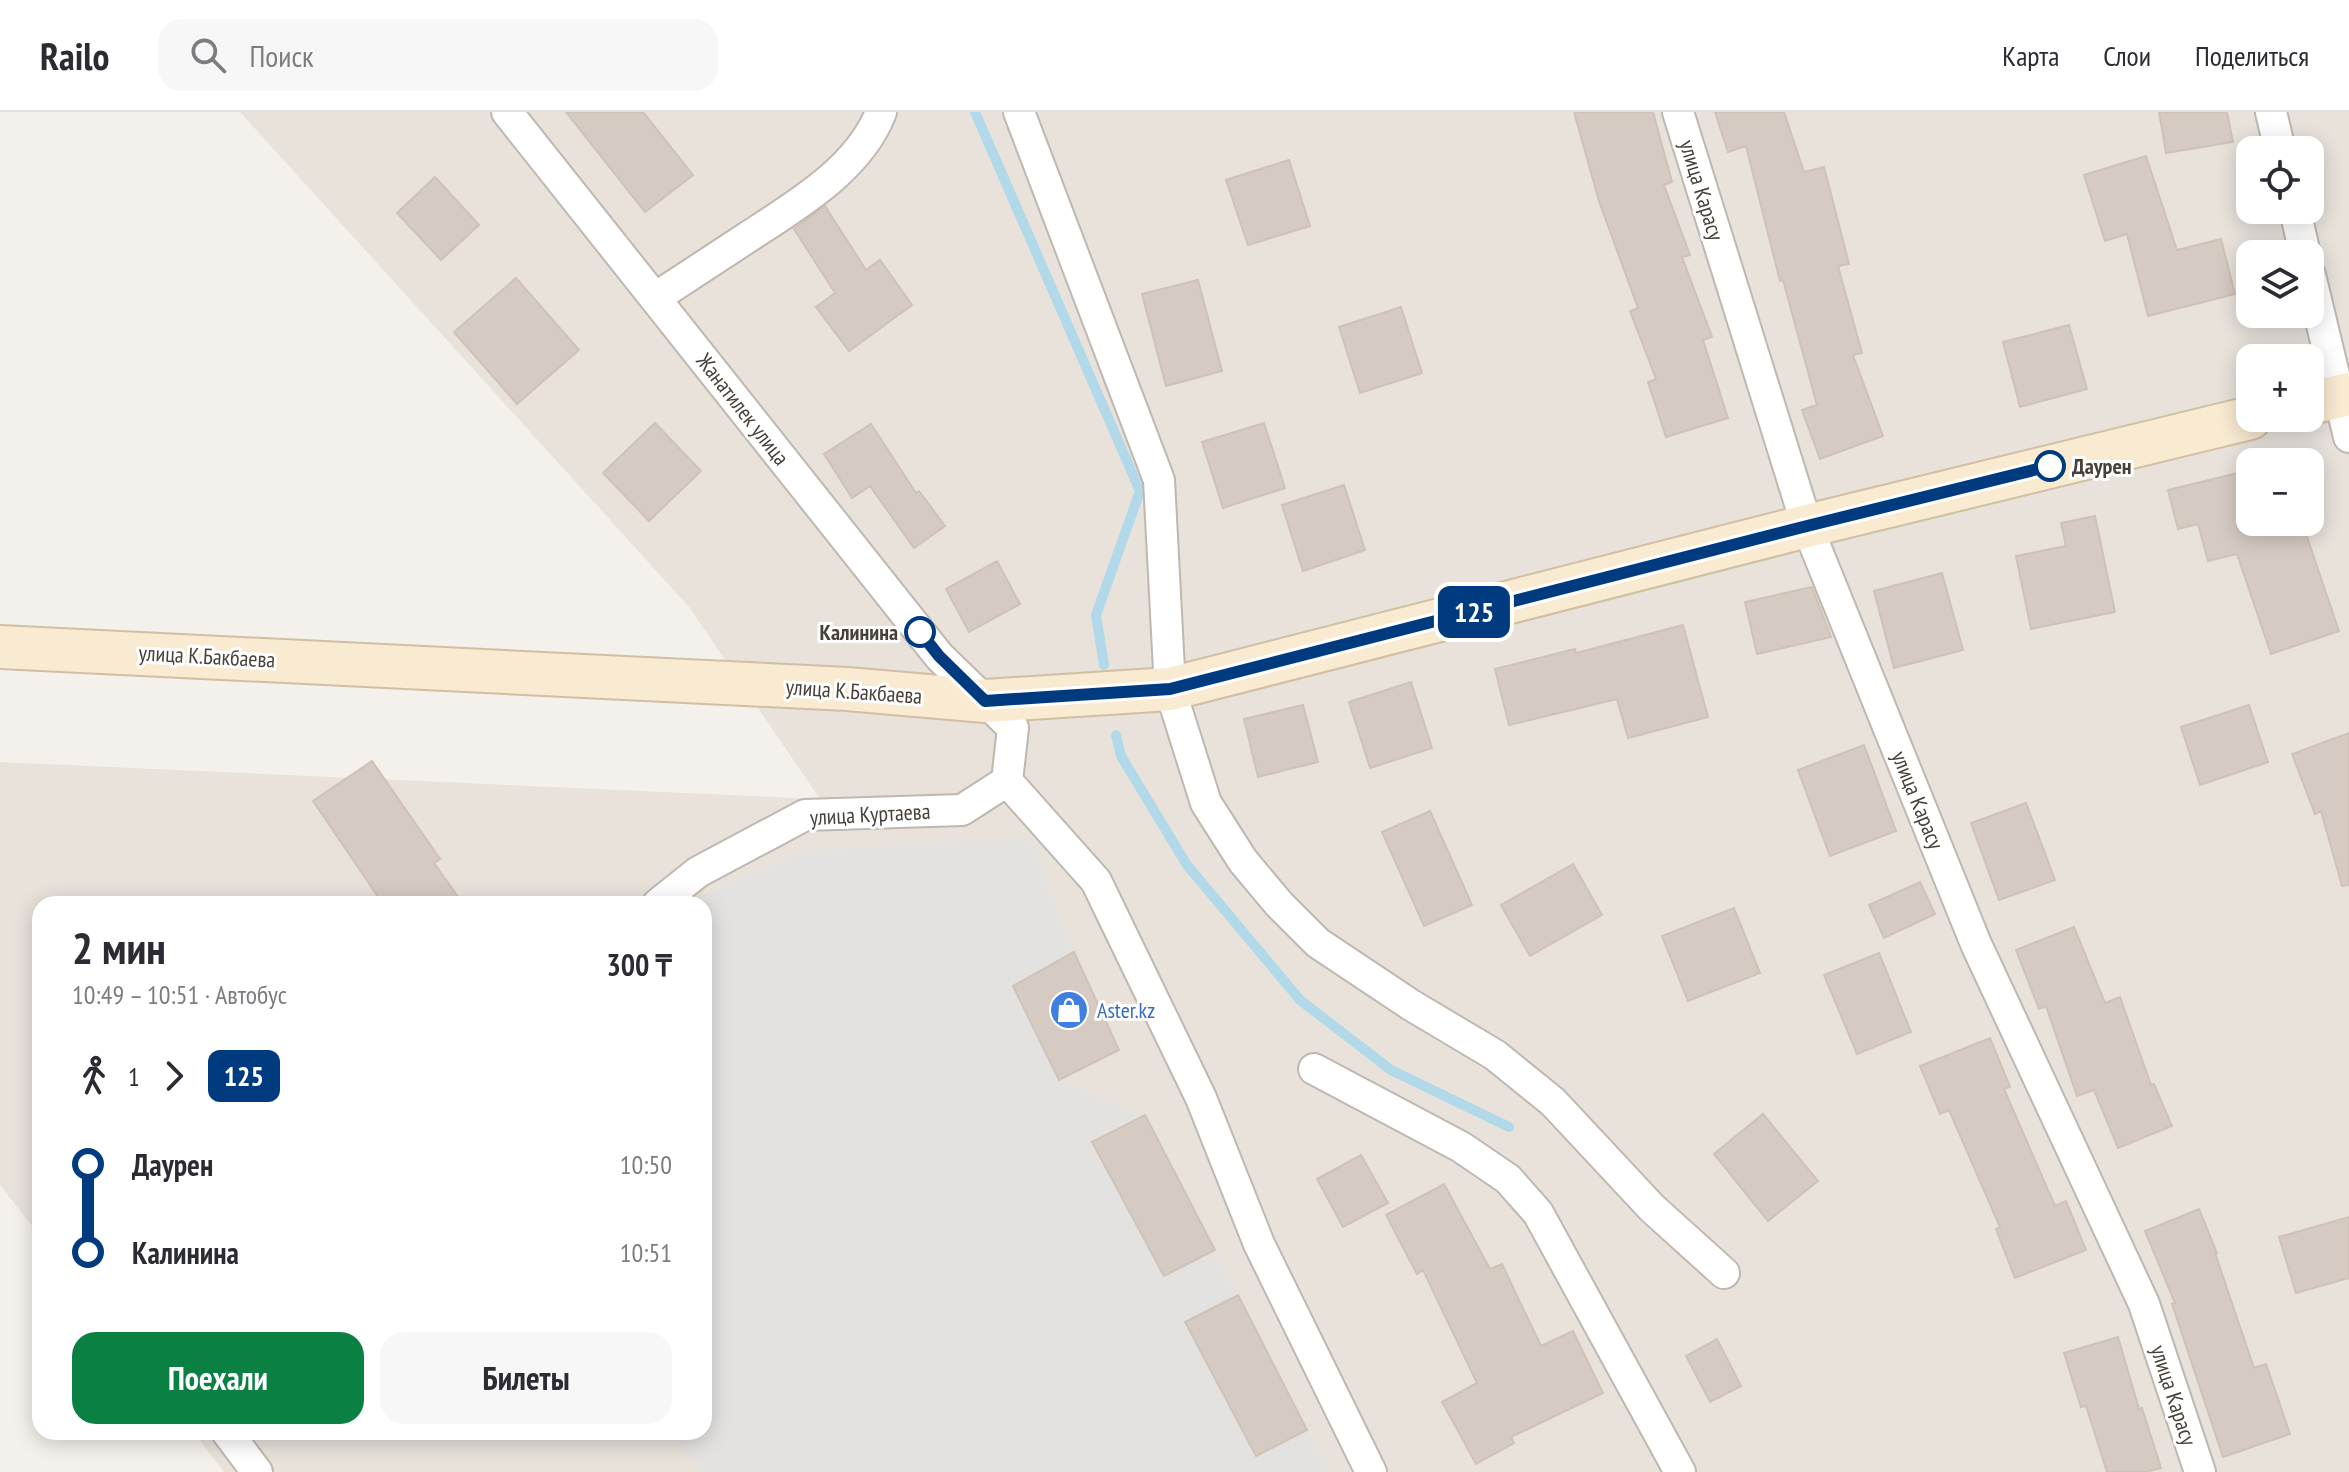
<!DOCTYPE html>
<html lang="ru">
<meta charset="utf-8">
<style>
body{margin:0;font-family:"PT Sans Narrow",sans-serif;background:#f7f7f7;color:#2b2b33;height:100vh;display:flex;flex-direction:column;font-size:30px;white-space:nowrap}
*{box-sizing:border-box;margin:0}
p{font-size:26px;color:#7c7c81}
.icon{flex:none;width:44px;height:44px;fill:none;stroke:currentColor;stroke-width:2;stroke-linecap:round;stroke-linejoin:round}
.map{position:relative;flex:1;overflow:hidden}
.side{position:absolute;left:32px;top:784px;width:680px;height:544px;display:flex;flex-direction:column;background:#fff;border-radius:24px;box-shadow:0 4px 20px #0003}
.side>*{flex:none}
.badge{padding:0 16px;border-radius:12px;font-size:28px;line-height:52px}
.buttons{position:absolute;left:2236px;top:24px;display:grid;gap:16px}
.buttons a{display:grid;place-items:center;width:88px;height:88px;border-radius:16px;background:#fff;box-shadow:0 4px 20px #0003;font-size:40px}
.map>.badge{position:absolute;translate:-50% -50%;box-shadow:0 0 0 4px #fff}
.legs{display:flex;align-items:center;gap:12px;height:88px;padding:0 40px;font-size:26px}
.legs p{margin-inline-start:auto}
.overview{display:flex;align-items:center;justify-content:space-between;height:136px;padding:0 40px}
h1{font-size:44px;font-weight:700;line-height:60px}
.button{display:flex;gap:16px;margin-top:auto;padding:16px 40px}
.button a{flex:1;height:92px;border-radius:24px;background:#0b8043;color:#fff;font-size:32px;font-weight:700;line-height:92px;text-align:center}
.button a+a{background:#f7f7f7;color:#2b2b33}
ul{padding:0 40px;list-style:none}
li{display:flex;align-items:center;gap:28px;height:88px;font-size:30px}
li i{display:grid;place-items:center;width:12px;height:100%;margin:0 10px;background:currentColor}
li i::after{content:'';width:20px;height:20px;margin:-10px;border:6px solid;border-radius:50%;background:#fff}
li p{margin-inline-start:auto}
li:first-child i{background:linear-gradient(#0000 50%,currentColor 0)}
li:last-child i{background:linear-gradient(currentColor 50%,#0000 0)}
header{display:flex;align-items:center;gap:48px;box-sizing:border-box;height:112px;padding:0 40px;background:#fff;border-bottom:2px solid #e1e1e2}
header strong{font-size:38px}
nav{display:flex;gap:44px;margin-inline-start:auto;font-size:28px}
.search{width:560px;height:72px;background:#f7f7f7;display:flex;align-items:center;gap:20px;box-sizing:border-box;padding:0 28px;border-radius:24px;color:#7c7c81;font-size:30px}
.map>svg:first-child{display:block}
.residential{fill:#e8e2db;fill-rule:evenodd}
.parking{fill:#e4e2e0}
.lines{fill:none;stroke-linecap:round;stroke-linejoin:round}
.stream{stroke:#b1d9e9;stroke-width:10}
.building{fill:#d5cbc3;stroke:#cfc2b7;stroke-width:2}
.street-casing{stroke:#bfb7b0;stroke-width:34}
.secondary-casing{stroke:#d1bfa3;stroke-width:46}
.street{stroke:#fff;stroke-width:30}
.secondary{stroke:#f9ead2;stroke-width:42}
.line-1-casing{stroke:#fff;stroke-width:18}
.line-1{stroke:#003b80;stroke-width:12}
.stop-1-dot{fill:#fff;stroke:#003b80;stroke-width:4}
.labels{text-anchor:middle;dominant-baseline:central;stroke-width:6;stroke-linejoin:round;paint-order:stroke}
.street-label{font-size:22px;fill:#48413a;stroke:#fff}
.stop-label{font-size:22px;font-weight:bold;fill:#48413a;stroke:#fff;text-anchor:start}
.shop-label{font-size:22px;fill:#366cbe;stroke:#fff;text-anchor:start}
</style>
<header>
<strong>Railo</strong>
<div class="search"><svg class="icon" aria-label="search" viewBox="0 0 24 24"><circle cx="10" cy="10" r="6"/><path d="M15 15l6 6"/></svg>Поиск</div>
<nav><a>Карта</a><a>Слои</a><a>Поделиться</a></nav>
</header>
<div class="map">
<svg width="2349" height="1360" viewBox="0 0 2349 1360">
<rect width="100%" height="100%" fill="#f4f1ec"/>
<path class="residential" d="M 240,0 L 2349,0 L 2349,1360 L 224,1360 L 193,1320 L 704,1320 L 704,792 L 40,792 L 40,1124 L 0,1073 L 0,650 L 820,687 L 689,495 ZM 2250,38 L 2310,38 L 2310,98 L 2250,98 ZM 2250,142 L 2310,142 L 2310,202 L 2250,202 ZM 2250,246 L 2310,246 L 2310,306 L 2250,306 ZM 2250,350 L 2310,350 L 2310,410 L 2250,410 Z"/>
<path class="parking" d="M 1029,723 L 1074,840 L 1013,875 L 1059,968 L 1145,1003 L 1093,1031 L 1163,1164 L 1215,1138 L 1238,1183 L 1185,1211 L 1255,1343 L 1307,1318 L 1329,1360 L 700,1360 L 668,1320 L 704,1320 L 704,792 L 700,792 L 723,773 L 802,740 Z"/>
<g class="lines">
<g class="stream">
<path d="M 975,0 L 1140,379 L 1096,503 L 1104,553"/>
<path d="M 1116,623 L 1121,644 L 1187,753 L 1300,888 L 1391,958 L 1509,1015"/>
</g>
</g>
<g class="building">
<path d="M 566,0 L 643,0 L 693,63 L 645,100 Z"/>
<path d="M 1574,0 L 1653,0 L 1672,70 L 1664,73 L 1690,143 L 1682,145 L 1712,225 L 1703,228 L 1728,306 L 1666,325 L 1648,270 L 1656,267 L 1630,199 L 1638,196 L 1599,89 Z"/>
<path d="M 1715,0 L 1784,0 L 1804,60 L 1824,55 L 1849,152 L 1838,154 L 1862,241 L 1853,243 L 1883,324 L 1820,347 L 1802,298 L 1817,293 L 1783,168 L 1780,169 L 1746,34 L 1728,40 Z"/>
<path d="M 2159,0 L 2227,0 L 2233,30 L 2166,41 Z"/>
<path d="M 2146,44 L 2177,138 L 2221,127 L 2235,182 L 2148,204 L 2127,122 L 2105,129 L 2084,63 Z"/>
<path d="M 1289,48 L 1310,114 L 1248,133 L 1226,68 Z"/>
<path d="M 435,65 L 479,113 L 441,148 L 397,101 Z"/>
<path d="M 825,94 L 866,158 L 880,148 L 912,193 L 849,239 L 816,195 L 835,181 L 794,117 Z"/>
<path d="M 516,166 L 579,238 L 517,292 L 454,220 Z"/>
<path d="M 1198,168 L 1222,259 L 1166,274 L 1142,182 Z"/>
<path d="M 1401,195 L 1422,261 L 1360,281 L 1339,215 Z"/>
<path d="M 2069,213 L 2087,277 L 2020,295 L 2003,230 Z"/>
<path d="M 655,311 L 701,359 L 649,409 L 603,361 Z"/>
<path d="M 1264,311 L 1285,376 L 1223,396 L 1202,330 Z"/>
<path d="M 871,312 L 916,381 L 919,379 L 945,414 L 914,436 L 870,374 L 852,386 L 824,342 Z"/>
<path d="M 2250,358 L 2250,410 L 2302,410 L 2339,519 L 2271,542 L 2237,442 L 2208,449 L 2198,412 L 2178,417 L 2168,378 Z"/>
<path d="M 1344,373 L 1365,438 L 1303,459 L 1282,393 Z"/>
<path d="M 2095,404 L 2115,500 L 2031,517 L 2016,444 L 2066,434 L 2061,411 Z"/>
<path d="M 997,449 L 1020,492 L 969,520 L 946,477 Z"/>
<path d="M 1942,461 L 1963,538 L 1894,556 L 1874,479 Z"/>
<path d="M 1812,475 L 1831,525 L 1757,542 L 1745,490 Z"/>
<path d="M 1683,513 L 1708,605 L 1628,626 L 1617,587 L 1509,613 L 1495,557 L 1575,537 L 1576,541 Z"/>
<path d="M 1411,570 L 1432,636 L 1370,656 L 1349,590 Z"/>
<path d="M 1303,593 L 1318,650 L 1258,665 L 1244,607 Z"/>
<path d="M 2249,593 L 2268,650 L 2200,673 L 2181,615 Z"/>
<path d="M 2349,621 L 2349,773 L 2342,774 L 2321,699 L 2315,702 L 2292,642 Z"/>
<path d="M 1864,633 L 1896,719 L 1830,744 L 1798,658 Z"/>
<path d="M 372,649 L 440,747 L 434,751 L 463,792 L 383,792 L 313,689 Z"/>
<path d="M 2026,691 L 2055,768 L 1999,788 L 1971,711 Z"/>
<path d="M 1430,699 L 1472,793 L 1424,814 L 1382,720 Z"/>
<path d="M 1573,752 L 1602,803 L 1530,844 L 1501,793 Z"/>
<path d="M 1920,770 L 1935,802 L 1884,826 L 1869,793 Z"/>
<path d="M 1734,796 L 1760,861 L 1688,889 L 1662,824 Z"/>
<path d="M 2074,815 L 2105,891 L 2120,885 L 2151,973 L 2154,972 L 2172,1014 L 2118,1036 L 2094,978 L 2077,984 L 2046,894 L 2039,897 L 2016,838 Z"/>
<path d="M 1074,840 L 1119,938 L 1059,968 L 1013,874 Z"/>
<path d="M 1879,841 L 1911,920 L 1857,942 L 1824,863 Z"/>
<path d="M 1990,926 L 2010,975 L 2004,977 L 2055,1094 L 2066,1089 L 2086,1138 L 2015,1166 L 1996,1117 L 2000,1115 L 1949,998 L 1940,1002 L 1920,954 Z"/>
<path d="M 1763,1002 L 1818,1069 L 1768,1109 L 1714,1042 Z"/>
<path d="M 1145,1003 L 1215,1138 L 1164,1164 L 1092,1030 Z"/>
<path d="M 1361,1043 L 1388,1091 L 1343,1115 L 1317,1067 Z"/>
<path d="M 1444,1072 L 1490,1157 L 1502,1152 L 1541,1234 L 1573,1219 L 1603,1281 L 1511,1325 L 1514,1331 L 1476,1352 L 1442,1290 L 1477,1271 L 1423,1158 L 1417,1162 L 1386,1103 Z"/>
<path d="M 2199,1097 L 2217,1141 L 2215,1141 L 2254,1256 L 2266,1252 L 2290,1322 L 2223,1345 L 2172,1192 L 2175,1191 L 2145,1119 Z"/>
<path d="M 2349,1105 L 2349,1166 L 2296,1181 L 2279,1125 Z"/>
<path d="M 1238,1183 L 1307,1318 L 1256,1344 L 1185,1210 Z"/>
<path d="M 2118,1225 L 2139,1297 L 2142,1296 L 2161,1356 L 2146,1360 L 2107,1360 L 2086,1294 L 2081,1295 L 2064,1241 Z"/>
<path d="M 1717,1227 L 1741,1274 L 1710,1290 L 1686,1244 Z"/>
</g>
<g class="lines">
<g class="street-casing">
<g id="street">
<path d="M 507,0 L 939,544 L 1013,616 L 1007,669 L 962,698 L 805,703 L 698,760 L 658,792"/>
<path d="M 1019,0 L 1159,368 L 1170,577 L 1206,691 L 1243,749 L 1279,792 L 1318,831 L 1411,893 L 1495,943 L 1553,990 L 1652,1096 L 1724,1161"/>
<path d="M 1678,0 L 1807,414 L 1976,832 L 2144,1192 L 2200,1360"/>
<path d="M 2271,0 L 2280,38"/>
<path d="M 2295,98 L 2305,142"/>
<path d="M 2310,163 L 2349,325"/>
<path d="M 655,186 C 686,166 717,145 748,125 C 797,93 859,57 881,0"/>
<path d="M 1007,669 L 1096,769 L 1201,986 L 1259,1132 L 1371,1360"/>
<path d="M 1314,957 L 1461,1035 L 1508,1067 L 1538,1101 L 1680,1360"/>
<path d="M 227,1320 L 257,1360"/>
</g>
</g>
<g class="secondary-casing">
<g id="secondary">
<path d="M 2310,291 L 2349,282"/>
<path d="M 0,535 L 847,577 L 985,589 L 1170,577 L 1807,414 L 2250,306"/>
</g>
</g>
<use href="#street" class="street"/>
<use href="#secondary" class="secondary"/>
</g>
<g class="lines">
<g class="line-1-casing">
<path id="line-1" d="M 920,520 L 939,544 L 985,589 L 1170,577 L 1807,414 L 2050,354"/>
</g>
<use href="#line-1" class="line-1"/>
</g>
<defs>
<g id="shop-disc" transform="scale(2)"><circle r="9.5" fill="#3f7fe0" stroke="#fff"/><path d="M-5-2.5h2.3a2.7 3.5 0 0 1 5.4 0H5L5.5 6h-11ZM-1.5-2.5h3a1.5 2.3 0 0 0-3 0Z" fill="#fff"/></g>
</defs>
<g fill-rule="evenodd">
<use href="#shop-disc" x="1069" y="898"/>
</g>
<g class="stop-1-dot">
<circle cx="2050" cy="354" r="14"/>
<circle cx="920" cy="520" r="14"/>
</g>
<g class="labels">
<g class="street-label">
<text transform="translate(1702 78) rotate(73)">улица Карасу</text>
<text transform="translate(743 297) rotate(52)">Жанатилек улица</text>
<text transform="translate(207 544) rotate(3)">улица К.Бакбаева</text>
<text transform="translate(854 579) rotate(4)">улица К.Бакбаева</text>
<text transform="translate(1918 688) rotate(68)">улица Карасу</text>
<text transform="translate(870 702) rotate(-3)">улица Куртаева</text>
<text transform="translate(2174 1283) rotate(72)">улица Карасу</text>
</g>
<g class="stop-label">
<text x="2072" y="354">Даурен</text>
<text x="898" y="520" text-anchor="end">Калинина</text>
</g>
<g class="shop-label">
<text x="1097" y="898">Aster.kz</text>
</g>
</g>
</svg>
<div class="buttons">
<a><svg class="icon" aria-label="locate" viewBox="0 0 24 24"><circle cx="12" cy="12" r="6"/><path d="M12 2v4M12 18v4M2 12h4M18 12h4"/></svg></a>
<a><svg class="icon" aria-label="layers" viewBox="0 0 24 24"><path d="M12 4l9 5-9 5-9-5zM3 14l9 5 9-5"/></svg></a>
<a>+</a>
<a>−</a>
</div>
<b class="badge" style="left:1474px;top:500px;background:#003b80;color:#fff">125</b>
<section class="side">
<div class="overview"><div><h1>2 мин</h1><p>10:49 – 10:51 · Автобус</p></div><b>300 ₸</b></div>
<div class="legs"><svg class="icon" aria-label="walk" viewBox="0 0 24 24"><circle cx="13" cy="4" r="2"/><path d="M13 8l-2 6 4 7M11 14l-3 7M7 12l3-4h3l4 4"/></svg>1<svg class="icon" aria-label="forward" viewBox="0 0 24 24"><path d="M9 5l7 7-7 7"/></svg><b class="badge" style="background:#003b80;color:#fff">125</b></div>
<ul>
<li><i style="color:#003b80"></i><b>Даурен</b><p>10:50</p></li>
<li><i style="color:#003b80"></i><b>Калинина</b><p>10:51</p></li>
</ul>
<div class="button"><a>Поехали</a><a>Билеты</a></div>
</section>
</div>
